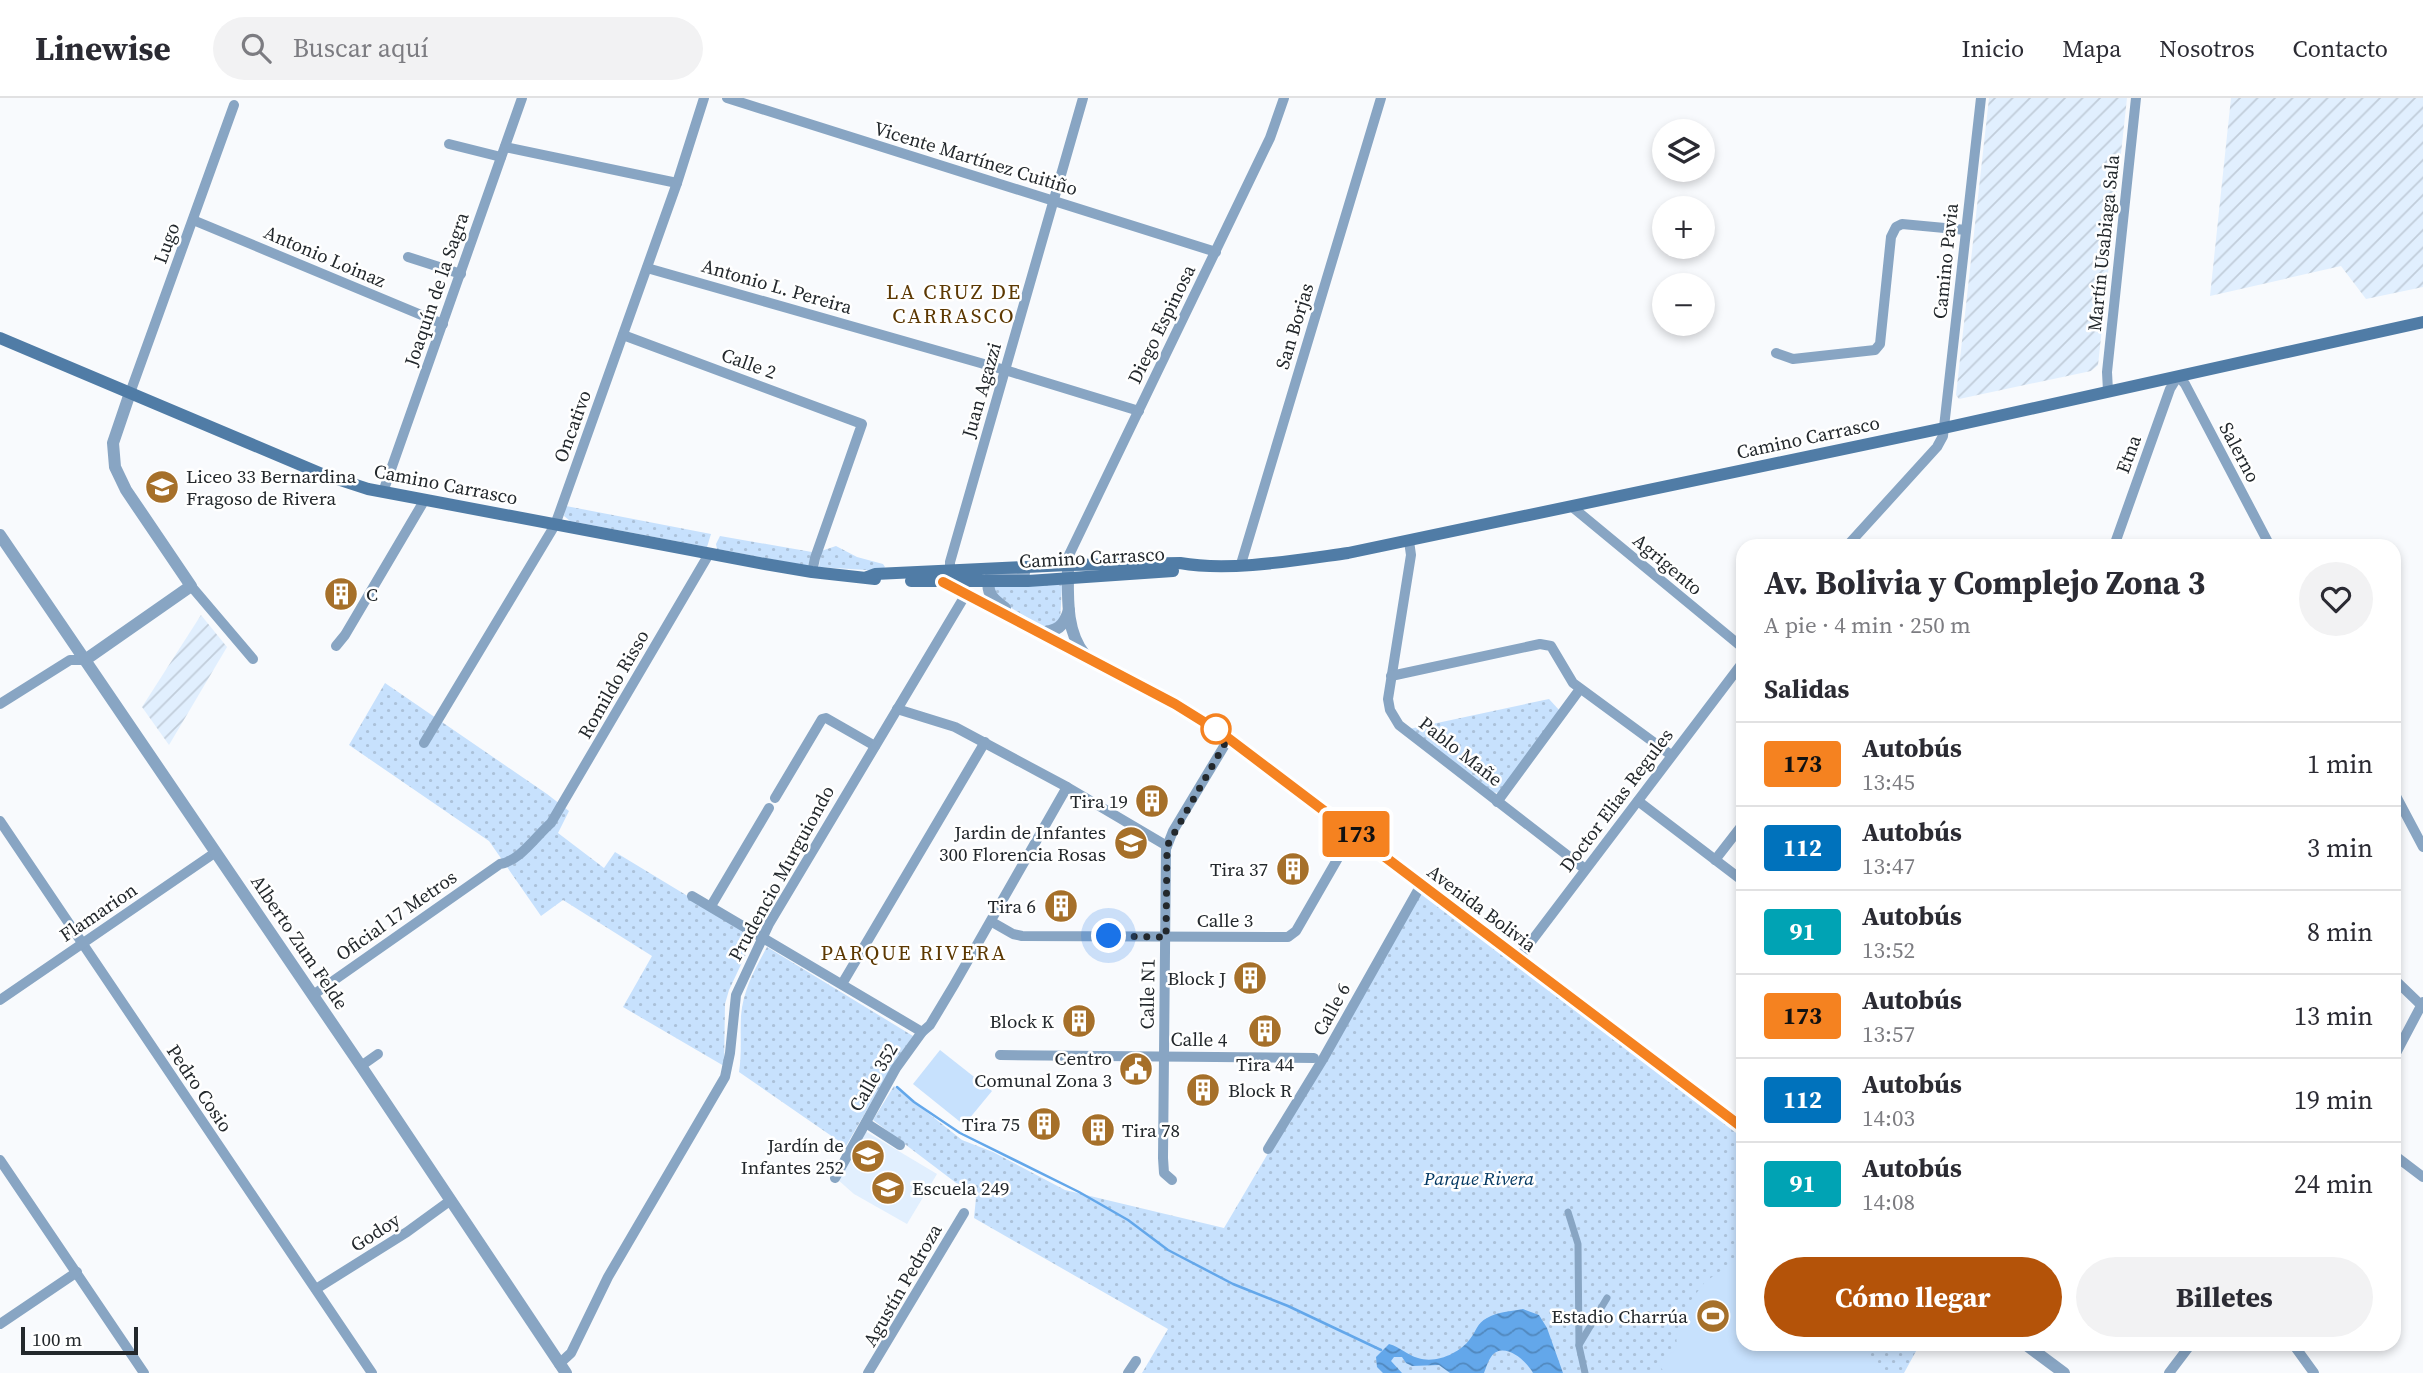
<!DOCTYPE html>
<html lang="es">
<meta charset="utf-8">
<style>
body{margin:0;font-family:"Source Serif 4",serif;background:#f2f2f3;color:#2b2b33;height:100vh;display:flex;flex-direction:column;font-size:26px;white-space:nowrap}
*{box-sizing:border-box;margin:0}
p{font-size:23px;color:#7c7c81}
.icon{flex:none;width:38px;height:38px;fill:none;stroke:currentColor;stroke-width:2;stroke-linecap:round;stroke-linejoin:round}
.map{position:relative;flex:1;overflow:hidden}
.details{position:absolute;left:1736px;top:441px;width:665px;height:812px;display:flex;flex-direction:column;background:#fff;border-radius:21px;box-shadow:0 4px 10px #0003}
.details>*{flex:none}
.badge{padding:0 14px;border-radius:5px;font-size:24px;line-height:46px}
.buttons{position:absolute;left:1652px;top:21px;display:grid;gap:14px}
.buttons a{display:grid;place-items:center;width:63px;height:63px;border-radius:50%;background:#fff;box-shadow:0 4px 10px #0003;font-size:35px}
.scale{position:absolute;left:21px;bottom:18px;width:117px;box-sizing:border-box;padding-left:7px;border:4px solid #23282c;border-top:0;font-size:19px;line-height:24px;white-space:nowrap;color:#23282c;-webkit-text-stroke:5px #fff;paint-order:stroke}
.you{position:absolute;width:35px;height:35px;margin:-18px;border:5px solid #fff;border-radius:50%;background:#1a73e8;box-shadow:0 0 0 10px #1a73e833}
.map>.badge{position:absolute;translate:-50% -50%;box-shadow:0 0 0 4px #fff}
h2{padding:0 28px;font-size:26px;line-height:63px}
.round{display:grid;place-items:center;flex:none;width:74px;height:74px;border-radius:37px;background:#f2f2f3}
.overview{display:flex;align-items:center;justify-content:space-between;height:119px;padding:0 28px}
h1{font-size:33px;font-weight:700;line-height:52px}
.cta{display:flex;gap:14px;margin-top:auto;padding:14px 28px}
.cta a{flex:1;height:80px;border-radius:42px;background:#b45309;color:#fff;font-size:28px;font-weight:700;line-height:80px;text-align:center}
.cta a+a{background:#f2f2f3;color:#2b2b33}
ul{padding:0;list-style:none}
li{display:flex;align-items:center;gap:21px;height:84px;padding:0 28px;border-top:2px solid #e1e1e2}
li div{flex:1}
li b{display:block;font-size:26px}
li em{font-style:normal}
li .badge{min-width:77px;font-weight:700;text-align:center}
header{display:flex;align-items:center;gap:42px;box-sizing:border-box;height:98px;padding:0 35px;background:#fff;border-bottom:2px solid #e1e1e2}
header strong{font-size:33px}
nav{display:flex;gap:38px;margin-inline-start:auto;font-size:24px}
.search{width:490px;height:63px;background:#f2f2f3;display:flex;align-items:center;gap:18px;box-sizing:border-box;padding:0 24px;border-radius:38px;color:#7c7c81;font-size:26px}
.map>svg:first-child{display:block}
.built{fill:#e1effe}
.industrial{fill:url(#industrial-furrows)}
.grass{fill:url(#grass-dots)}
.pitch{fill:#c7e1fd}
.water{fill:url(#water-waves)}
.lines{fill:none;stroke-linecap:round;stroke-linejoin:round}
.stream{stroke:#63a7ea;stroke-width:2.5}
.pedestrian{stroke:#88a5c3;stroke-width:7}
.minor{stroke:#88a5c3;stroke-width:10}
.tertiary{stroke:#88a5c3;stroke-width:12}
.secondary{stroke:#507ca6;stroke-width:12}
.line-casing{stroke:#fff;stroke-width:16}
.line{stroke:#f58220;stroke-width:10}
.walk{stroke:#23282c;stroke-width:7;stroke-dasharray:0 12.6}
.stop-dot{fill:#fff;stroke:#f58220;stroke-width:3.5}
.labels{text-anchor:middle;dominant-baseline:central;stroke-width:5;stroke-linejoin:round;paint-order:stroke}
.street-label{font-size:19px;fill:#23282c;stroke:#fff}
.poi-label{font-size:19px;fill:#23282c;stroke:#fff;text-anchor:end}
.park-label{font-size:19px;font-style:italic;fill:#043963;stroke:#fff}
.neighbourhood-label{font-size:21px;letter-spacing:2px;fill:#5c3802;stroke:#fff}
</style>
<header>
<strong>Linewise</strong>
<div class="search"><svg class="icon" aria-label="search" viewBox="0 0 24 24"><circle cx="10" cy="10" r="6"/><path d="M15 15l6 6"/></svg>Buscar aquí</div>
<nav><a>Inicio</a><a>Mapa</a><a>Nosotros</a><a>Contacto</a></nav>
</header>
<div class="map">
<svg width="2423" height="1275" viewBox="0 0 2423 1275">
<defs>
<pattern id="industrial-furrows" width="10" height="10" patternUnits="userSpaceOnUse" patternTransform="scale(1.75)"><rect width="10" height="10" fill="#e1effe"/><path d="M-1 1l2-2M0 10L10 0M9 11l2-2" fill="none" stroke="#c1cdda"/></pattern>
<pattern id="grass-dots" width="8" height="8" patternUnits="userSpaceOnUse" patternTransform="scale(1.75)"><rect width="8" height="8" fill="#c7e1fd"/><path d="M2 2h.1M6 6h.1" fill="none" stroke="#abc1d9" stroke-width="1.8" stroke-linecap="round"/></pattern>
<pattern id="water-waves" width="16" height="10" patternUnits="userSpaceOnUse" patternTransform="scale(1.75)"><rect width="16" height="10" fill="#63a7ea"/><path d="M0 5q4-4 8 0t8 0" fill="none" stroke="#5188be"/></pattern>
</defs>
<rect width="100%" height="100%" fill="#f8fafd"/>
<path class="built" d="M 865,1033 L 937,1076 L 907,1126 L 854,1096 L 837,1081 Z"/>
<g class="industrial">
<path d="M 1989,0 L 2127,0 L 2098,267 L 2091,273 L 1959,301 L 1956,297 Z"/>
<path d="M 2231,0 L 2423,0 L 2423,189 L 2366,201 L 2341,168 L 2210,198 Z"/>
<path d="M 201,517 L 227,549 L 169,647 L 142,609 Z"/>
</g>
<g class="grass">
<path d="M 566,408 L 711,436 L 707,449 L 570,423 L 564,418 Z"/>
<path d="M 720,438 L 812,454 L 808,468 L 717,451 L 716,446 Z"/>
<path d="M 836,448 L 857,459 L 883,466 L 885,469 L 881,473 L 819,469 L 821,453 Z"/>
<path d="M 995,486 L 1062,486 L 1060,525 L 1044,530 L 997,501 L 993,494 Z"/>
<path d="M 385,585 L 547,696 L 569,713 L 558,735 L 604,770 L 615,754 L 752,837 L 754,839 L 729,892 L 725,906 L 724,968 L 623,909 L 652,858 L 563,802 L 541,818 L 489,743 L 349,647 Z"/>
<path d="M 1549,601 L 1560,613 L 1499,695 L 1490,694 L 1409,631 Z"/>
<path d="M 1422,794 L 1425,794 L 1743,1038 L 1743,1246 L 1920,1246 L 1904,1275 L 1142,1275 L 1168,1231 L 974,1120 L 976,1100 L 873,1022 L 894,988 L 962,1042 L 993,1054 L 1065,1092 L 1224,1130 Z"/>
<path d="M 767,849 L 913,938 L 894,965 L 846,1048 L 739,974 C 742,955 740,937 741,918 C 743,892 755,871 767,849 Z"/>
</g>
<g class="pitch">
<path d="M 940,952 L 992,993 L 964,1027 L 913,986 Z"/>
<path d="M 1736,1162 L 1743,1166 L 1743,1246 L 1860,1246 L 1869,1258 L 1878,1275 L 1665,1275 L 1657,1265 L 1677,1251 L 1676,1233 L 1686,1219 L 1682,1214 L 1705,1184 Z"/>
</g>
<path class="water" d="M 1523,1211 L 1539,1217 L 1547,1230 L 1563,1275 L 1533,1275 C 1527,1263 1503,1242 1491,1259 C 1488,1263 1486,1270 1484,1275 L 1450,1275 L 1439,1267 L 1412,1268 L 1406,1265 L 1402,1259 L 1394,1259 L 1391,1263 L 1402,1275 L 1383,1275 L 1377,1269 L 1376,1259 L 1389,1246 C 1400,1249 1407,1257 1418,1260 C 1436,1266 1460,1255 1470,1241 C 1477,1232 1477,1225 1487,1220 C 1497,1214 1512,1213 1523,1211 Z"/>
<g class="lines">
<path class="stream" d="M 897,989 L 914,1004 L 960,1035 L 1079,1094 L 1128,1122 L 1168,1152 L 1233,1186 L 1288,1208 L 1381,1252"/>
<g class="pedestrian">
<path d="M 1568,1114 L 1578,1146 L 1579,1248 L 1585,1275"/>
<path d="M 1579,1247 L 1607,1200"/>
</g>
<g class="minor">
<path d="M 727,0 L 1216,154"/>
<path d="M 449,46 L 501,59"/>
<path d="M 505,49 L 677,85"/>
<path d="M 193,122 L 443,226"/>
<path d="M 408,159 L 461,176"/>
<path d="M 647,170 L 1005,272 L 1139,313"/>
<path d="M 623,237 L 862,326 L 815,460 L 812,474"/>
<path d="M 1776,255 L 1793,261 L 1875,252 L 1880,246 L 1891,139 L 1896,129 L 1902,126 L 1966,132"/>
<path d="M 2108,293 L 2107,274 L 2136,0"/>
<path d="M 130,295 L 234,7"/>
<path d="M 383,394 L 522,0"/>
<path d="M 1571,408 L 1743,550"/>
<path d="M 1409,443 L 1411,457 L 1388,601 L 1390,612 L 1399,627 L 1585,771"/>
<path d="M 1847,448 L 1937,349 L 1943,338 L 1981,0"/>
<path d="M 2114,448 L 2170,291 L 2178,278 L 2185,286 L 2270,448"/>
<path d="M 1241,466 L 1381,0"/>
<path d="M 1068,467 L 1069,457 L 1270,40 L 1284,0"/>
<path d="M 950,473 L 950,464 L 1083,0"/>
<path d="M 191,488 L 253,561"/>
<path d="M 336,548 L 345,537 L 424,403"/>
<path d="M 1391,578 L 1540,546 L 1551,548 L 1573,585 L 1671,657"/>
<path d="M 0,606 L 70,562 L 85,562"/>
<path d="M 897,611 L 955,629 L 1067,689 L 1167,748"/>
<path d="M 424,645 L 555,427 L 677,85 L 704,0"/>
<path d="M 2394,684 L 2396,698 L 2423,749"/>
<path d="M 775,700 L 822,621 L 826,620 L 875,648"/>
<path d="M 1638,703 L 1743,783"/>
<path d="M 1497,704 L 1580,591"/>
<path d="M 0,723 L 372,1275"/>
<path d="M 1715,762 L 1743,726"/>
<path d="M 692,798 L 922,934"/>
<path d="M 711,808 L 769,710"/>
<path d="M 992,824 L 1013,836 L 1022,838 L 1288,839 L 1296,833 L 1353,734"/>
<path d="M 1518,861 L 1743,564"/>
<path d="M 2394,881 L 2421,907"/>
<path d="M 842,886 L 985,644"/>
<path d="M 313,897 L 500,766 C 520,763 536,738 551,725 L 709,456"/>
<path d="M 0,902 L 216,754"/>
<path d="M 1000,957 L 1314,960"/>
<path d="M 2394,959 L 2423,904"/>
<path d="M 361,968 L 378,956"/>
<path d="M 866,1025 L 900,1047"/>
<path d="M 1268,1051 L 1323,961 L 1421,787"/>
<path d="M 2394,1057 L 2423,1079"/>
<path d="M 0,1062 L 144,1275"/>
<path d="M 835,1080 L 896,970 L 922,934 L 930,927 L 954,887 L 1067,689"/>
<path d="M 1172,1082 L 1164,1075 L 1163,1060 L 1166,751 L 1173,733 L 1229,640"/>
<path d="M 316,1191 L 407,1134 L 451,1102"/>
<path d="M 0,1226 L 77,1174"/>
<path d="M 2293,1246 L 2314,1275"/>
<path d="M 559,1266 L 571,1255 L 608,1179 L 725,979 L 730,955 L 736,897 L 769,826 L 966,496"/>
<path d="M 868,1275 L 964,1115"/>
<path d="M 1128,1275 L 1136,1263"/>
<path d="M 2169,1275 L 2191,1246"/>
</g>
<g class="tertiary">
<path d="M 0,437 L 361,968 L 566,1275"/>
<path d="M 1068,467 C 1068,497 1065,533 1085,557"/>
<path d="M 943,484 L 1175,606 L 1229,640 L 1743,1030"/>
<path d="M 1005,510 C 994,502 986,496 989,481 L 994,478 L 1024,475"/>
<path d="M 1040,535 C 1057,533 1064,529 1069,512"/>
<path d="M 85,562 L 191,488 L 126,392 L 115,369 L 113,345 L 130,295"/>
<path d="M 2025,1246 L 2064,1275"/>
</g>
<g class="secondary">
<path d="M 0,240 L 322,376 L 368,391 L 765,466 L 812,474 L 875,481"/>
<path d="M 867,479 L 875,476 L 1068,467 L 1180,465 C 1230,474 1297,462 1348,455 L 1944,330 L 2423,224"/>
<path d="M 911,483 L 1028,483 L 1173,473"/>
</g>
</g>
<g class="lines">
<g class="line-casing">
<path id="line" d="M 943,484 L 1175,606 L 1220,634 L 1743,1030"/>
</g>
<use href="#line" class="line"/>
<path class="walk" d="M 1109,838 L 1166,839 L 1167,748 L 1228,640 L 1216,631"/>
</g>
<defs>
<g id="school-disc" transform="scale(1.75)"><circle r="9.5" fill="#a6702a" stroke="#fff"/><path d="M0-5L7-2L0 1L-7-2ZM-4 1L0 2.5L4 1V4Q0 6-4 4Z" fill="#fff"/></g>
<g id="building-disc" transform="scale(1.75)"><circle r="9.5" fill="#a6702a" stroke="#fff"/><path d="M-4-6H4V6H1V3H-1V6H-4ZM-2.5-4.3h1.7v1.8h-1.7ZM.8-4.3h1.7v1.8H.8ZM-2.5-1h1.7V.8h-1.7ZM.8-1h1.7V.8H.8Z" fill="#fff"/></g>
<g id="civic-disc" transform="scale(1.75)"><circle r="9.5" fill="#a6702a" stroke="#fff"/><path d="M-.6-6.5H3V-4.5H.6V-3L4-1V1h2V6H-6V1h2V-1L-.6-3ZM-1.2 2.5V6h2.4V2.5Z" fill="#fff"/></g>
<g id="stadium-disc" transform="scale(1.75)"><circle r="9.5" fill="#a6702a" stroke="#fff"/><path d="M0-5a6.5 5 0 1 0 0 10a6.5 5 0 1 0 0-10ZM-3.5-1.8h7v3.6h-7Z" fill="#fff"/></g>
</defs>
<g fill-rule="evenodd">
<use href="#school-disc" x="162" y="389"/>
<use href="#building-disc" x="341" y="496"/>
<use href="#building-disc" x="1152" y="703"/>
<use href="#school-disc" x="1131" y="745"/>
<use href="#building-disc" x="1293" y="771"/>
<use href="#building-disc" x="1061" y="808"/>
<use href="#building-disc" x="1250" y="880"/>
<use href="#building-disc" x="1079" y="923"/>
<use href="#building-disc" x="1265" y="933"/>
<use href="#civic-disc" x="1136" y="971"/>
<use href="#building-disc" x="1203" y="992"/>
<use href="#building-disc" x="1044" y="1026"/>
<use href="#building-disc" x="1098" y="1032"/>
<use href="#school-disc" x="868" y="1058"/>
<use href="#school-disc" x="888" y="1090"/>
<use href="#stadium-disc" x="1713" y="1218"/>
</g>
<circle class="stop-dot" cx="1216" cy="631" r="14"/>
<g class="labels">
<g class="street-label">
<text transform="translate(976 60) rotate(17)">Vicente Martínez Cuitiño</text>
<text transform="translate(166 145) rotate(-70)">Lugo</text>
<text transform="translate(2103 145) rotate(-84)">Martín Usabiaga Sala</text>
<text transform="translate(325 158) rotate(23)">Antonio Loinaz</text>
<text transform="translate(1945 163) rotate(-84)">Camino Pavia</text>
<text transform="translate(777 188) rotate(16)">Antonio L. Pereira</text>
<text transform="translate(436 191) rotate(-71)">Joaquín de la Sagra</text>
<text transform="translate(1161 226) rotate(-64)">Diego Espinosa</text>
<text transform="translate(1294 228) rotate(-73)">San Borjas</text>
<text transform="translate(749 265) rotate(20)">Calle 2</text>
<text transform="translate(981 292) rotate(-74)">Juan Agazzi</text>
<text transform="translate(572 328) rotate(-70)">Oncativo</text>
<text transform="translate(1808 339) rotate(-12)">Camino Carrasco</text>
<text transform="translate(2240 354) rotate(62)">Salerno</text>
<text transform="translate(2128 356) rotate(-70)">Etna</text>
<text transform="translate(446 386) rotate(11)">Camino Carrasco</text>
<text transform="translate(1092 459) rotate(-3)">Camino Carrasco</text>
<text transform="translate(1668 466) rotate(40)">Agrigento</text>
<text transform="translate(613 586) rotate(-60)">Romildo Risso</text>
<text transform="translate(1461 653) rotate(38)">Pablo Mañe</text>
<text transform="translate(1616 702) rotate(-53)">Doctor Elias Regules</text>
<text transform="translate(781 775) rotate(-61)">Prudencio Murguiondo</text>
<text transform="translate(1482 810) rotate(37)">Avenida Bolivia</text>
<text transform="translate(98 814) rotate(-34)">Flamarion</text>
<text transform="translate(396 817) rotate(-35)">Oficial 17 Metros</text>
<text x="1225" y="822">Calle 3</text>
<text transform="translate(300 844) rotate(56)">Alberto Zum Felde</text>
<text transform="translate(1147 896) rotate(-89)">Calle N1</text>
<text transform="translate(1331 911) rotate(-61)">Calle 6</text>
<text transform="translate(1199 941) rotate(1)">Calle 4</text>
<text transform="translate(873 979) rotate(-59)">Calle 352</text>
<text transform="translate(200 990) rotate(56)">Pedro Cosio</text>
<text transform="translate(375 1134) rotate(-33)">Godoy</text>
<text transform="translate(902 1187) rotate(-60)">Agustín Pedroza</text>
</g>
<g class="poi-label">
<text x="186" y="378" text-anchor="start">Liceo 33 Bernardina<tspan x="186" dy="22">Fragoso de Rivera</tspan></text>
<text x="366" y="496" text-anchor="start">C</text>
<text x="1128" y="703">Tira 19</text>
<text x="1106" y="734">Jardin de Infantes<tspan x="1106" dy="22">300 Florencia Rosas</tspan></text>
<text x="1268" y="771">Tira 37</text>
<text x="1036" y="808">Tira 6</text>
<text x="1226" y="880">Block J</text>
<text x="1054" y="923">Block K</text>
<text x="1112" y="960">Centro<tspan x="1112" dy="22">Comunal Zona 3</tspan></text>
<text x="1265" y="966" text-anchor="middle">Tira 44</text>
<text x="1228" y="992" text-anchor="start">Block R</text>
<text x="1020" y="1026">Tira 75</text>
<text x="1122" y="1032" text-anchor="start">Tira 78</text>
<text x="844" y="1047">Jardín de<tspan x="844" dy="22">Infantes 252</tspan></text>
<text x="912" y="1090" text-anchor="start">Escuela 249</text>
<text x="1688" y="1218">Estadio Charrúa</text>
</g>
<g class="park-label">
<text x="1479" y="1080">Parque Rivera</text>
</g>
<g class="neighbourhood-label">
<text x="954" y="193">LA CRUZ DE<tspan x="954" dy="24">CARRASCO</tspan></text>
<text x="914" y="854">PARQUE RIVERA</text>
</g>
</g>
</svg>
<div class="buttons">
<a><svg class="icon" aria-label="layers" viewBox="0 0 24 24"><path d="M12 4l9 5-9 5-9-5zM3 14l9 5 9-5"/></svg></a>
<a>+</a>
<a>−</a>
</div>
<div class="scale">100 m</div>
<div class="you" style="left:1109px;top:838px"></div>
<b class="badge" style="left:1356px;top:736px;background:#f58220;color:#111">173</b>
<section class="details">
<div class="overview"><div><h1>Av. Bolivia y Complejo Zona 3</h1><p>A pie · 4 min · 250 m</p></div><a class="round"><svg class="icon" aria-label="heart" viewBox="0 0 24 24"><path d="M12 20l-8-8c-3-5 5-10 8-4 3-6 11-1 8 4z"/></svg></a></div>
<h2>Salidas</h2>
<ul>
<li><span class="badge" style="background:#f58220;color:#111">173</span><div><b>Autobús</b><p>13:45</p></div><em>1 min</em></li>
<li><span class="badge" style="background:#0072bc;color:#fff">112</span><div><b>Autobús</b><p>13:47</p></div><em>3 min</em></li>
<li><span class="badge" style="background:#00a3b4;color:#fff">91</span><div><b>Autobús</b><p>13:52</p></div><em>8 min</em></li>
<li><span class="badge" style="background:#f58220;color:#111">173</span><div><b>Autobús</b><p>13:57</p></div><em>13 min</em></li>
<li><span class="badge" style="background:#0072bc;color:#fff">112</span><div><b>Autobús</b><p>14:03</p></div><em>19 min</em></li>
<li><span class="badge" style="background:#00a3b4;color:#fff">91</span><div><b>Autobús</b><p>14:08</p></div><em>24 min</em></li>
</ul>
<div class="cta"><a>Cómo llegar</a><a>Billetes</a></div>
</section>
</div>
